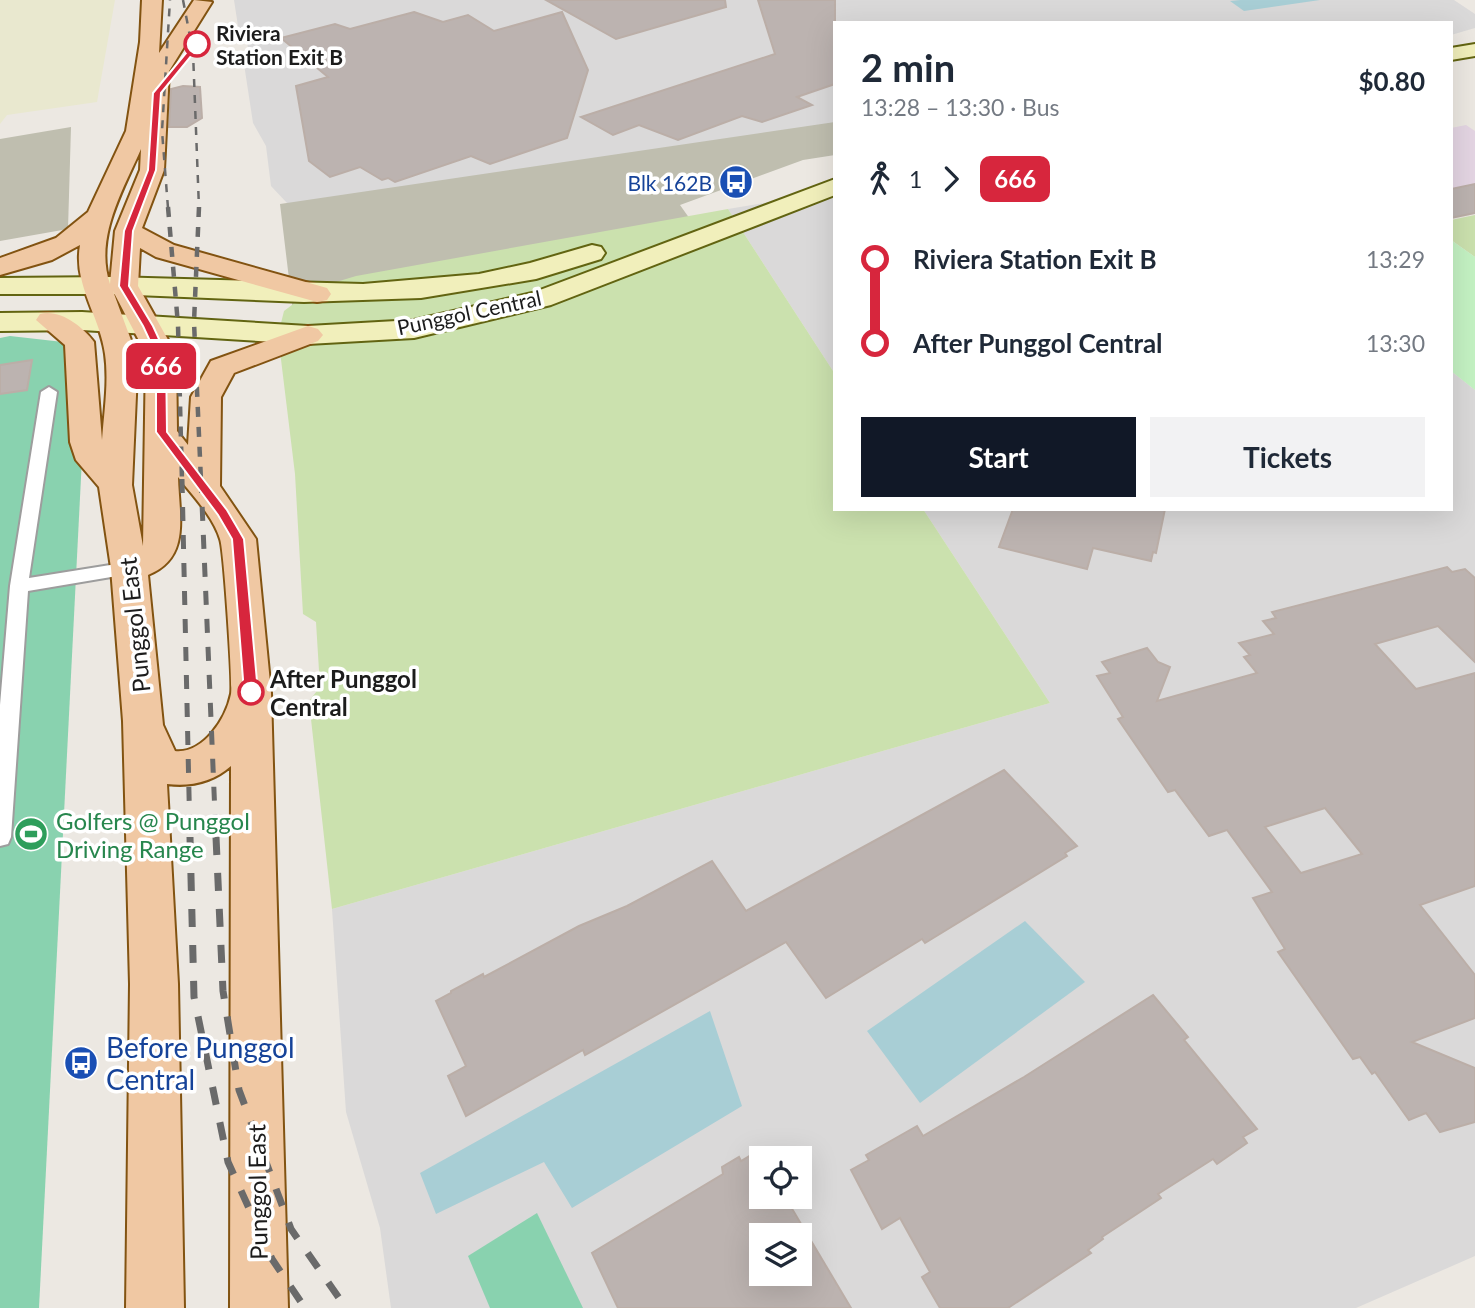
<!DOCTYPE html>
<meta charset="utf-8">
<style>
body{margin:0;font-family:Lato,sans-serif;background:#f2f2f3;color:#1f2937;height:100vh;display:flex;flex-direction:column;font-size:26px;white-space:nowrap}
*{box-sizing:border-box;margin:0}
p{font-size:23px;color:#747a83}
.icon{flex:none;width:38px;height:38px;fill:none;stroke:currentColor;stroke-width:2;stroke-linecap:round;stroke-linejoin:round}
.map{position:relative;flex:1;overflow:hidden}
.side{position:absolute;left:833px;top:21px;width:620px;height:490px;display:flex;flex-direction:column;background:#fff;border-radius:0px;box-shadow:0 7px 28px #0002}
.side>*{flex:none}
.badge{padding:0 14px;border-radius:10px;font-size:24px;line-height:46px}
.tools{position:absolute;left:749px;top:1146px;display:grid;gap:14px}
.tools a{display:grid;place-items:center;width:63px;height:63px;border-radius:0px;background:#fff;box-shadow:0 7px 28px #0002;font-size:35px}
.map>.badge{position:absolute;translate:-50% -50%;box-shadow:0 0 0 4px #fff}
.legs{display:flex;align-items:center;gap:10px;height:77px;padding:0 28px;font-size:23px}
.legs p{margin-inline-start:auto}
.summary{display:flex;align-items:center;justify-content:space-between;height:119px;padding:0 28px}
h1{font-size:38px;font-weight:700;line-height:52px}
.primary-button{display:flex;gap:14px;margin-top:auto;padding:14px 28px}
.primary-button a{flex:1;height:80px;border-radius:0px;background:#111827;color:#fff;font-size:28px;font-weight:700;line-height:80px;text-align:center}
.primary-button a+a{background:#f2f2f3;color:#1f2937}
ul{padding:0 28px;list-style:none}
li{display:flex;align-items:center;gap:24px;height:84px;font-size:26px}
li i{display:grid;place-items:center;width:10px;height:100%;margin:0 9px;background:currentColor}
li i::after{content:'';width:18px;height:18px;margin:-9px;border:5px solid;border-radius:50%;background:#fff}
li p{margin-inline-start:auto}
li:first-child i{background:linear-gradient(#0000 50%,currentColor 0)}
li:last-child i{background:linear-gradient(currentColor 50%,#0000 0)}
.map>svg:first-child{display:block}
.residential{fill:#dad9d9;fill-rule:evenodd}
.industrial{fill:#e4d5e3}
.construction{fill:#bfbeaf}
.farmland{fill:#e9e8cf}
.grass{fill:#cbe1ae}
.park{fill:#c4f2c3}
.pitch{fill:#89d2af}
.water{fill:#a8ced5}
.building{fill:#bcb3b0;stroke:#bbaea7;stroke-width:2;fill-rule:evenodd}
.lines{fill:none;stroke-linecap:round;stroke-linejoin:round}
.lane-casing{stroke:#9d9d9d;stroke-width:4}
.secondary-casing{stroke:#626411;stroke-width:4}
.primary-casing{stroke:#825311;stroke-width:4}
.lane{fill:#fff;fill-rule:evenodd}
.secondary{fill:#f1efbb;fill-rule:evenodd}
.primary{fill:#f0c8a3;fill-rule:evenodd}
.rail-far3{stroke:#6a6a6a;stroke-width:2.5;stroke-dasharray:8 8;stroke-linecap:butt}
.rail-far2{stroke:#6a6a6a;stroke-width:4.5;stroke-dasharray:10 10;stroke-linecap:butt}
.rail-far1{stroke:#6a6a6a;stroke-width:5;stroke-dasharray:14 14;stroke-linecap:butt}
.rail{stroke:#6a6a6a;stroke-width:7;stroke-dasharray:18 18;stroke-linecap:butt}
.line-1{fill:#d7263d;stroke:#fff;stroke-width:2}
.stop-1-dot{fill:#fff;stroke:#d7263d;stroke-width:3.5}
.labels{text-anchor:middle;dominant-baseline:central;stroke-width:7;stroke-linejoin:round;paint-order:stroke}
.far-stop-label{font-size:21px;font-weight:bold;fill:#1c1c1c;stroke:#fff;text-anchor:start}
.far-transit-label{font-size:21px;fill:#164399;stroke:#fff;text-anchor:end}
.far-street-label{font-size:21px;fill:#1c1c1c;stroke:#fff}
.street-label{font-size:24px;fill:#1c1c1c;stroke:#fff}
.stop-label{font-size:24px;font-weight:bold;fill:#1c1c1c;stroke:#fff;text-anchor:start}
.leisure-label{font-size:24px;fill:#27864d;stroke:#fff;text-anchor:start}
.near-transit-label{font-size:28px;fill:#164399;stroke:#fff;text-anchor:start}
</style>
<div class="map">
<svg width="1475" height="1308" viewBox="0 0 1475 1308">
<rect width="100%" height="100%" fill="#ece8e2"/>
<g class="residential">
<path d="M 234,0 L 1454,0 L 1475,14 L 1475,28 L 1451,35 L 1451,23 L 835,23 L 835,133 L 313,208 L 287,203 L 271,186 L 266,146 L 253,123 L 244,64 L 250,60 L 247,42 L 240,39 Z"/>
<path d="M 835,191 L 835,374 L 728,209 Z"/>
<path d="M 1451,371 L 1475,390 L 1475,1256 L 1356,1308 L 391,1308 L 380,1228 L 346,1112 L 332,909 L 1050,703 L 923,509 L 1451,509 ZM 761,1158 L 800,1158 L 800,1197 L 761,1197 ZM 761,1236 L 800,1236 L 800,1274 L 761,1274 Z"/>
</g>
<path class="industrial" d="M 1466,125 L 1475,131 L 1475,190 L 1466,186 L 1451,189 L 1451,128 Z"/>
<g class="construction">
<path d="M 835,122 L 835,155 L 803,160 L 680,205 L 724,267 L 317,512 L 280,204 Z"/>
<path d="M 71,127 L 68,229 L 0,241 L 0,139 Z"/>
</g>
<path class="farmland" d="M 0,0 L 115,0 L 97,102 L 7,115 L 0,124 Z"/>
<g class="grass">
<path d="M 728,209 L 835,374 L 835,509 L 923,509 L 1050,703 L 332,909 L 309,701 L 320,687 L 316,622 L 303,614 L 295,474 L 278,335 L 284,311 L 313,289 L 356,276 Z"/>
<path d="M 1475,215 L 1475,257 L 1451,240 L 1451,220 Z"/>
</g>
<path class="park" d="M 1451,240 L 1475,257 L 1475,390 L 1451,371 Z"/>
<g class="pitch">
<path d="M 10,336 L 63,342 L 87,359 L 39,1308 L 0,1308 L 0,338 Z"/>
<path d="M 537,1213 L 583,1308 L 490,1308 L 468,1256 Z"/>
</g>
<g class="water">
<path d="M 1240,0 L 1320,0 L 1244,11 L 1230,1 Z"/>
<path d="M 1025,921 L 1085,982 L 920,1103 L 867,1031 Z"/>
<path d="M 710,1011 L 742,1106 L 572,1208 L 544,1162 L 436,1214 L 420,1173 Z"/>
</g>
<g class="building">
<path d="M 546,0 L 725,0 L 726,7 L 616,39 Z"/>
<path d="M 758,0 L 835,0 L 835,84 L 797,97 L 812,105 L 762,122 L 742,116 L 678,140 L 639,125 L 613,135 L 581,117 L 775,54 Z"/>
<path d="M 414,12 L 443,22 L 468,15 L 494,31 L 562,12 L 588,70 L 567,138 L 490,164 L 471,156 L 395,182 L 388,178 L 382,180 L 360,167 L 330,177 L 309,161 L 296,86 L 328,77 L 281,38 L 335,24 L 350,29 Z"/>
<path d="M 183,86 L 200,87 L 202,118 L 187,127 L 169,127 L 171,89 Z"/>
<path d="M 1475,184 L 1475,213 L 1451,218 L 1451,189 Z"/>
<path d="M 32,360 L 27,390 L 0,394 L 0,365 Z"/>
<path d="M 1013,509 L 1165,509 L 1156,553 L 1153,552 L 1151,561 L 1093,548 L 1087,569 L 999,547 Z"/>
<path d="M 1447,567 L 1452,572 L 1465,569 L 1475,578 L 1475,662 L 1438,626 L 1375,644 L 1416,689 L 1475,673 L 1475,886 L 1420,905 L 1475,975 L 1475,1018 L 1412,1042 L 1475,1068 L 1475,1122 L 1440,1132 L 1426,1113 L 1409,1120 L 1375,1072 L 1372,1074 L 1360,1057 L 1353,1059 L 1278,952 L 1285,949 L 1253,898 L 1272,892 L 1227,830 L 1209,836 L 1175,790 L 1168,792 L 1118,719 L 1123,717 L 1097,676 L 1110,673 L 1102,662 L 1147,648 L 1158,662 L 1170,667 L 1157,701 L 1257,673 L 1244,657 L 1250,655 L 1239,643 L 1274,634 L 1263,621 L 1276,618 L 1272,612 ZM 1325,808 L 1362,854 L 1301,873 L 1265,827 Z"/>
<path d="M 1004,770 L 1077,846 L 1065,853 L 1067,856 L 925,943 L 922,939 L 826,998 L 786,942 L 585,1055 L 583,1050 L 466,1116 L 448,1076 L 466,1066 L 436,1001 L 451,993 L 451,991 L 483,974 L 484,977 L 579,926 L 627,906 L 712,861 L 746,911 Z"/>
<path d="M 1153,995 L 1188,1037 L 1184,1040 L 1257,1129 L 1243,1137 L 1247,1143 L 1217,1164 L 1213,1159 L 1158,1194 L 1161,1198 L 1102,1237 L 1103,1239 L 1088,1250 L 1091,1253 L 1008,1308 L 940,1308 L 922,1277 L 930,1272 L 900,1218 L 882,1229 L 851,1170 L 869,1160 L 866,1155 L 917,1126 L 923,1136 L 1024,1077 Z"/>
<path d="M 758,1151 L 762,1158 L 761,1197 L 785,1197 L 851,1308 L 618,1308 L 592,1253 L 723,1174 L 722,1167 L 739,1157 L 741,1161 ZM 761,1236 L 800,1236 L 800,1274 L 761,1274 Z"/>
</g>
<g class="lines">
<g class="lane-casing">
<path id="lane" d="M 49,387 L 57,392 L 29,578 L 129,562 L 138,568 L 129,574 L 28,591 L 11,837 L 8,844 L 0,846 L 0,705 L 10,586 L 41,392 Z"/>
</g>
<g class="secondary-casing">
<g id="secondary">
<path d="M 1475,44 L 1475,56 L 1451,60 L 1451,48 Z"/>
<path d="M 835,179 L 835,195 L 551,305 L 414,338 L 308,344 L 82,330 L 0,331 L 0,313 L 82,312 L 308,326 L 414,320 L 532,293 Z"/>
<path d="M 592,245 L 601,247 L 605,253 L 601,259 L 536,279 L 421,298 L 304,302 L 112,294 L 0,294 L 0,278 L 112,277 L 363,284 L 479,274 L 530,263 Z"/>
</g>
</g>
<g class="primary-casing">
<path id="primary" d="M 142,0 L 162,0 L 159,53 L 194,0 L 212,2 L 169,71 L 164,170 L 142,228 L 174,245 L 327,288 L 331,294 L 327,300 L 317,302 L 156,257 L 140,248 L 138,286 L 176,354 L 177,431 L 188,445 L 191,397 L 211,361 L 308,326 L 318,329 L 323,335 L 318,341 L 234,373 L 221,397 L 220,486 L 256,539 L 271,693 L 288,1308 L 230,1308 L 231,766 C 213,782 190,787 167,784 L 178,984 L 184,1308 L 126,1308 L 130,984 L 123,721 L 111,568 L 99,487 L 76,460 L 70,442 L 65,345 L 36,320 L 40,314 C 60,309 82,326 94,342 L 102,440 C 104,412 109,382 105,354 C 100,316 73,285 80,245 L 52,260 L 0,275 L 0,258 L 56,238 L 88,212 L 126,131 L 140,42 ZM 141,149 L 140,170 L 115,231 L 110,284 C 94,238 123,190 141,149 ZM 113,291 L 146,354 L 143,546 L 132,485 L 137,373 L 135,351 ZM 178,477 C 192,495 213,516 220,539 C 224,549 233,685 231,694 C 226,719 203,754 175,751 L 163,725 L 148,575 C 191,558 179,516 178,477 Z"/>
</g>
<use href="#lane" class="lane"/>
<use href="#secondary" class="secondary"/>
<use href="#primary" class="primary"/>
<g class="rail-far3">
<path d="M 183,0 L 193,52 L 199,208"/>
<path d="M 168,208 L 162,131 L 170,0"/>
</g>
<g class="rail-far2">
<path d="M 168,207 L 178,325 L 182,481"/>
<path d="M 199,207 L 194,322 L 201,481"/>
</g>
<g class="rail-far1">
<path d="M 182,479 L 190,839"/>
<path d="M 201,479 L 216,839"/>
</g>
<g class="rail">
<path d="M 190,837 L 194,997 L 228,1162 L 272,1259 L 305,1308"/>
<path d="M 216,837 L 223,991 L 239,1090 L 291,1229 L 346,1308"/>
</g>
</g>
<path class="line-1" d="M 195,42 L 201,44 L 161,93 L 156,170 L 133,231 L 129,286 L 153,326 L 166,354 L 167,432 L 227,510 L 244,539 L 258,692 L 251,697 L 244,692 L 232,539 L 218,515 L 156,432 L 156,354 L 143,326 L 119,286 L 124,231 L 148,170 L 153,93 Z"/>
<defs>
<g id="bus-disc" transform="scale(1.75)"><circle r="9.5" fill="#1a4fb4" stroke="#fff"/><path d="M-5-6H5V4H4V6H2V4H-2V6H-4V4H-5ZM-3.5-4V0h7V-4ZM-3.5 1.2v1.5H-2V1.2ZM2 1.2v1.5H3.5V1.2Z" fill="#fff"/></g>
<g id="stadium-disc" transform="scale(1.75)"><circle r="9.5" fill="#2e9e5b" stroke="#fff"/><path d="M0-5a6.5 5 0 1 0 0 10a6.5 5 0 1 0 0-10ZM-3.5-1.8h7v3.6h-7Z" fill="#fff"/></g>
</defs>
<g fill-rule="evenodd">
<use href="#bus-disc" x="736" y="182"/>
<use href="#stadium-disc" x="31" y="834"/>
<use href="#bus-disc" x="81" y="1063"/>
</g>
<g class="stop-1-dot">
<circle cx="197" cy="44" r="12"/>
<circle cx="251" cy="692" r="12"/>
</g>
<g class="labels">
<g class="far-stop-label">
<text x="216" y="32">Riviera<tspan x="216" dy="24">Station Exit B</tspan></text>
</g>
<g class="far-transit-label">
<text x="712" y="182">Blk 162B</text>
</g>
<g class="far-street-label">
<text transform="translate(469 312) rotate(-12)">Punggol Central</text>
</g>
<g class="street-label">
<text transform="translate(134 625) rotate(-96)">Punggol East</text>
<text transform="translate(257 1192) rotate(-91)">Punggol East</text>
</g>
<g class="stop-label">
<text x="270" y="678">After Punggol<tspan x="270" dy="28">Central</tspan></text>
</g>
<g class="leisure-label">
<text x="56" y="820">Golfers @ Punggol<tspan x="56" dy="28">Driving Range</tspan></text>
</g>
<g class="near-transit-label">
<text x="106" y="1047">Before Punggol<tspan x="106" dy="32">Central</tspan></text>
</g>
</g>
</svg>
<div class="tools">
<a><svg class="icon" aria-label="locate" viewBox="0 0 24 24"><circle cx="12" cy="12" r="6"/><path d="M12 2v4M12 18v4M2 12h4M18 12h4"/></svg></a>
<a><svg class="icon" aria-label="layers" viewBox="0 0 24 24"><path d="M12 4l9 5-9 5-9-5zM3 14l9 5 9-5"/></svg></a>
</div>
<b class="badge" style="left:161px;top:366px;background:#d7263d;color:#fff">666</b>
<section class="side">
<div class="summary"><div><h1>2 min</h1><p>13:28 – 13:30 · Bus</p></div><b>$0.80</b></div>
<div class="legs"><svg class="icon" aria-label="walk" viewBox="0 0 24 24"><circle cx="13" cy="4" r="2"/><path d="M13 8l-2 6 4 7M11 14l-3 7M7 12l3-4h3l4 4"/></svg>1<svg class="icon" aria-label="forward" viewBox="0 0 24 24"><path d="M9 5l7 7-7 7"/></svg><b class="badge" style="background:#d7263d;color:#fff">666</b></div>
<ul>
<li><i style="color:#d7263d"></i><b>Riviera Station Exit B</b><p>13:29</p></li>
<li><i style="color:#d7263d"></i><b>After Punggol Central</b><p>13:30</p></li>
</ul>
<div class="primary-button"><a>Start</a><a>Tickets</a></div>
</section>
</div>
